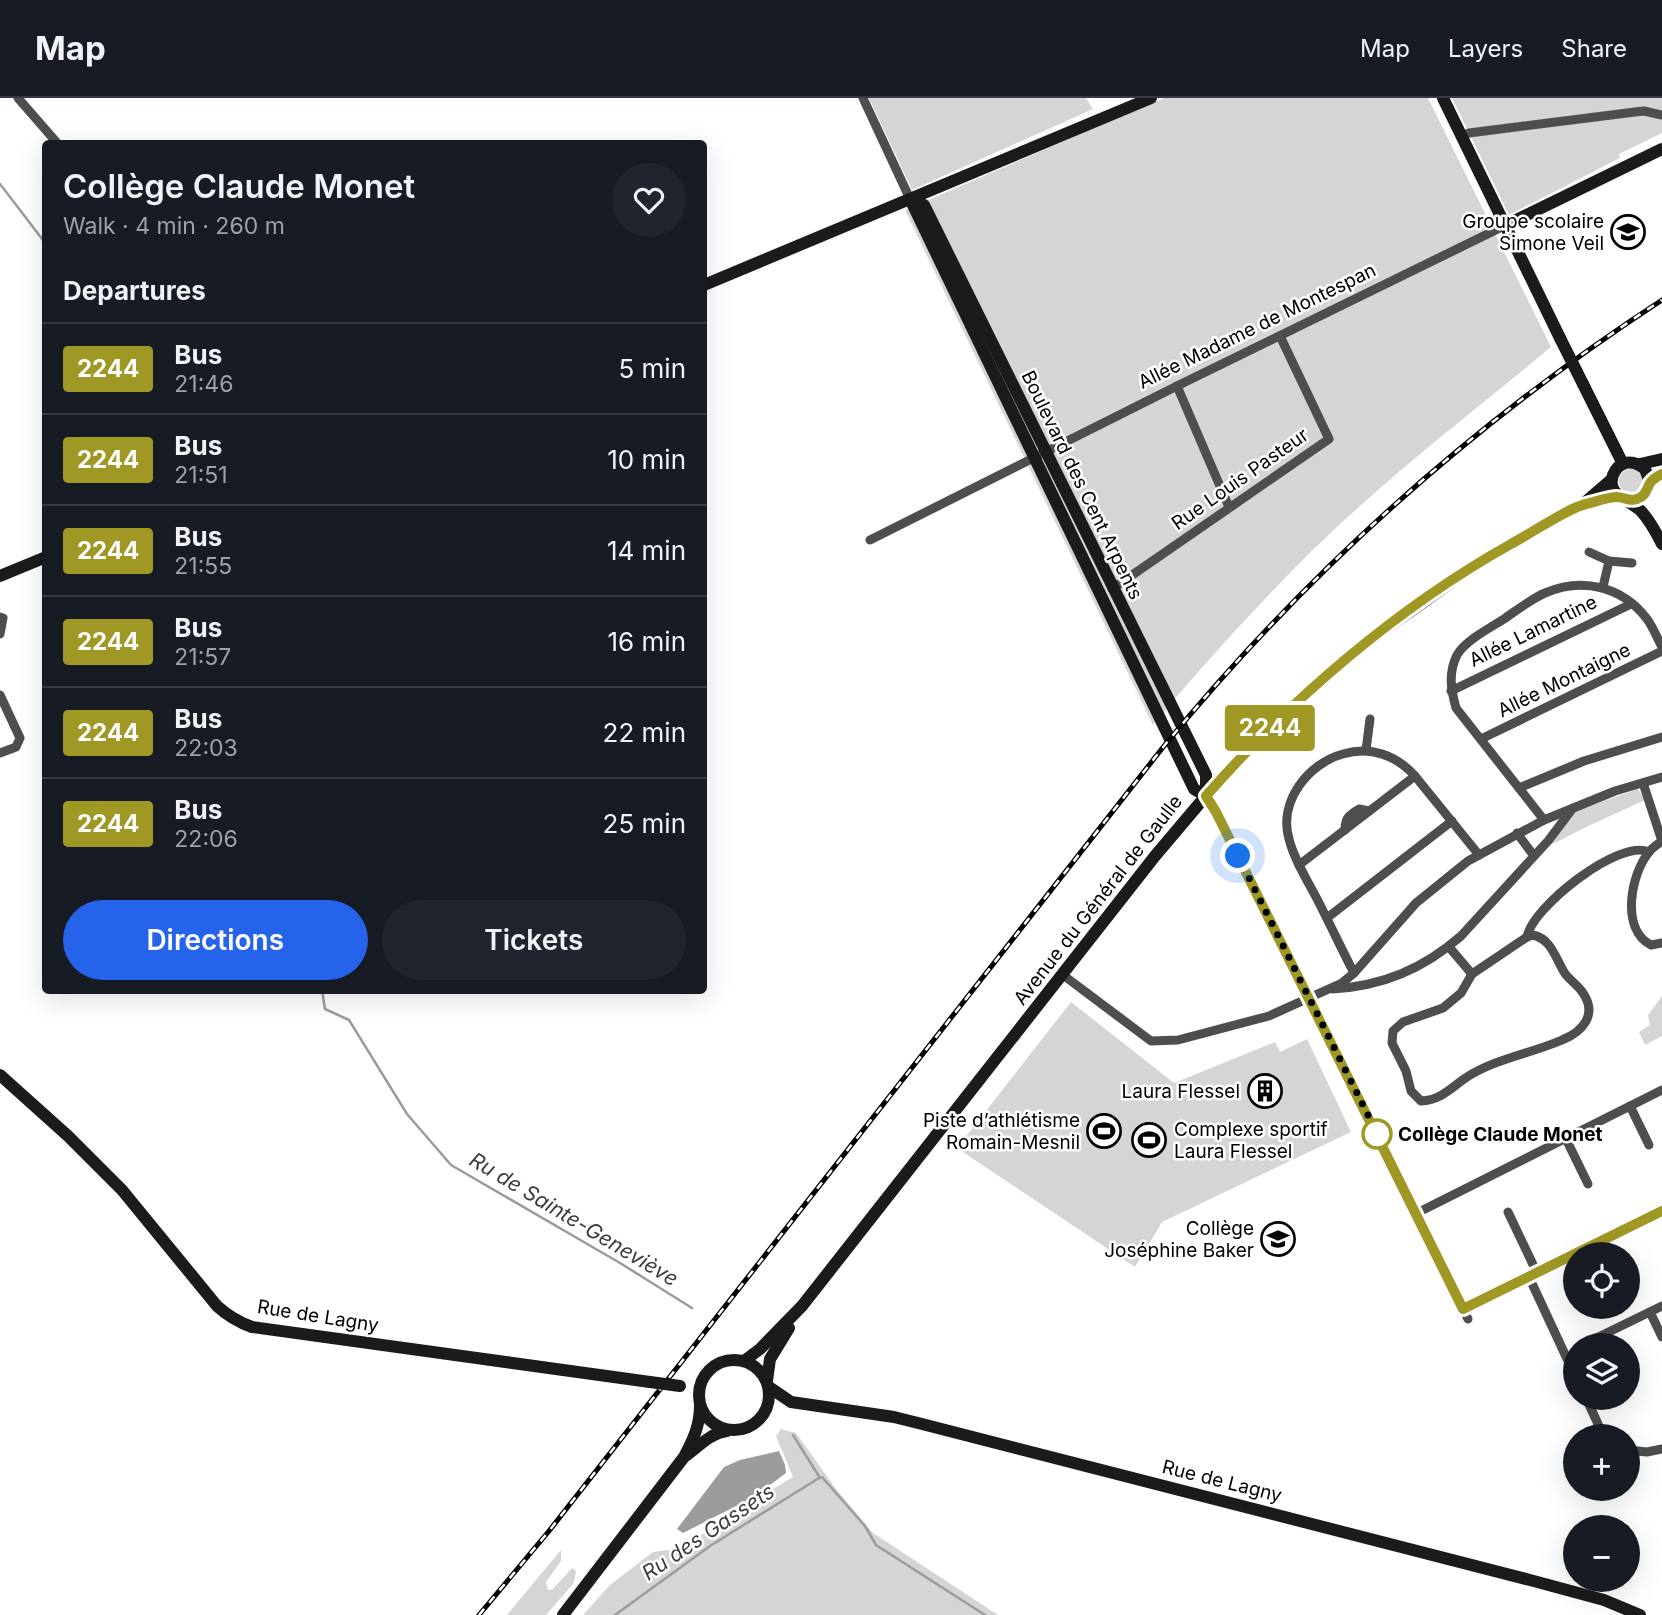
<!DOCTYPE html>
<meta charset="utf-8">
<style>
body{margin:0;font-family:Inter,sans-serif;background:#20242c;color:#f1f3f6;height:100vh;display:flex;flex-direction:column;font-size:26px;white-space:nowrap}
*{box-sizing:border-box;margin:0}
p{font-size:23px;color:#9ea1a6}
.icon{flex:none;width:38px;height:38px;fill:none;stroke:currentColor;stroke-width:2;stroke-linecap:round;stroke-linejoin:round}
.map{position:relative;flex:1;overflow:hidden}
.drawer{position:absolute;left:42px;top:42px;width:665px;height:854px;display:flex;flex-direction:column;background:#171b24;border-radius:7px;box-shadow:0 7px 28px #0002}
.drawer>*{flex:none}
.badge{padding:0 14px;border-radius:5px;font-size:24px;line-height:46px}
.buttons{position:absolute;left:1563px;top:1144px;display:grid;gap:14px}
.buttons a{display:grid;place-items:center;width:77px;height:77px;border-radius:50%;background:#171b24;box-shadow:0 7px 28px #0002;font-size:35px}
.you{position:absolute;width:35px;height:35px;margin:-18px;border:5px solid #fff;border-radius:50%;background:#1a73e8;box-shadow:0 0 0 10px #1a73e833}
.map>.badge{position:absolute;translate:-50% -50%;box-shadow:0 0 0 4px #fff}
h2{padding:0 21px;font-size:26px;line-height:63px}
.round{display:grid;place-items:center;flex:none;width:74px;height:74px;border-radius:37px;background:#20242c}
.head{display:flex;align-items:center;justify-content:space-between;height:119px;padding:0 21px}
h1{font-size:33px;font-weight:600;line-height:52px}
.action{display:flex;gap:14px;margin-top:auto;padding:14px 21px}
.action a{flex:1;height:80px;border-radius:42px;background:#2563eb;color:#fff;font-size:28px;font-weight:600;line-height:80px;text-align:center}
.action a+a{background:#20242c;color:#f1f3f6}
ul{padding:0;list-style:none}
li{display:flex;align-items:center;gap:21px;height:91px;padding:0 21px;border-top:2px solid #363941}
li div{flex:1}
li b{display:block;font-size:26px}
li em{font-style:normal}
li .badge{min-width:77px;font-weight:700;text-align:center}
header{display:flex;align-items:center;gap:42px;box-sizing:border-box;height:98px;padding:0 35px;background:#171b24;border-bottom:2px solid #363941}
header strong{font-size:33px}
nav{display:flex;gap:38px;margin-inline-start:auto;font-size:24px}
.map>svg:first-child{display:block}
.green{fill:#d5d5d5}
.water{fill:#9c9c9c}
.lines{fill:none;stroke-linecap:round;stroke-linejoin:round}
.stream{stroke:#9c9c9c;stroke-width:2.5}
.street{stroke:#4e4e4e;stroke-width:9}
.secondary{stroke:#1b1b1b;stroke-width:12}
.rail-casing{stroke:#000;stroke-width:5}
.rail{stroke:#fff;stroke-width:2.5;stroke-dasharray:8;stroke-linecap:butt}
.secondary-bridge{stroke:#1b1b1b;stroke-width:12}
.line-casing{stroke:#fff;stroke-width:16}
.line{stroke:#9f9825;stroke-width:10}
.walk{stroke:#000;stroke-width:7;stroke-dasharray:0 12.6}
.stop-dot{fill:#fff;stroke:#9f9825;stroke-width:3.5}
.labels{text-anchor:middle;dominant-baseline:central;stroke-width:5;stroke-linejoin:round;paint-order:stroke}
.poi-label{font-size:19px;fill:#000;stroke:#fff;text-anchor:end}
.street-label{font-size:19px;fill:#000;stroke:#fff}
.stop-label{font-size:19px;font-weight:bold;fill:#000;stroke:#fff;text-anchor:start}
.water-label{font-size:21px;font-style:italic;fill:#3d3d3d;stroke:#fff}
</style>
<header>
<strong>Map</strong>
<nav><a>Map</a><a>Layers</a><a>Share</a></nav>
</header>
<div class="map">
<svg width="1662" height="1517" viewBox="0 0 1662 1517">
<rect width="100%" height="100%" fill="#fff"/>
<g class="green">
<path d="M 869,0 L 1086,0 L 1093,11 L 912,92 Z"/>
<path d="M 1164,0 L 1428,0 L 1551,249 C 1463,322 1369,393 1289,476 C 1242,524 1196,575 1153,627 L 905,112 Z"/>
<path d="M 1452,0 L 1662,0 L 1662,35 L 1619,56 L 1620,60 L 1509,117 Z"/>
<circle cx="1631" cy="383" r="12"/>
<path d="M 1638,691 L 1645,702 L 1584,730 L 1553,746 L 1551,743 L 1578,712 Z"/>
<path d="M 1662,898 L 1662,938 L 1645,947 L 1639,934 L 1650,927 L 1648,917 Z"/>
<path d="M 1071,904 L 1174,985 L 1275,944 L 1280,954 L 1307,941 L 1351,1034 L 1162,1124 L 1135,1169 L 957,1050 Z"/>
<path d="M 781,1331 L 796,1335 L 836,1391 L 873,1435 L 998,1517 L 583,1517 L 610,1487 L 653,1454 L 683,1450 L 731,1416 L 793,1379 L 776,1338 Z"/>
<path d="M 561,1452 L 561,1463 L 546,1484 L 548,1492 L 553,1491 L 572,1470 L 576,1473 L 574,1485 L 546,1517 L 507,1517 Z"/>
</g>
<path class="water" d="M 779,1353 L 785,1367 L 786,1375 L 754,1399 L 683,1435 L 677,1431 L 724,1369 L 740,1362 Z"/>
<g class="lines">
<g class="stream">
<path d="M 0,86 L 46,146"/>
<path d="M 322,892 L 325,911 L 349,922 L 407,1016 L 451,1067 L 620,1165 L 692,1210"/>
<path d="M 793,1337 L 820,1380 L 822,1379 L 865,1428 L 876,1447 L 985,1517"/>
<path d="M 615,1517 L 710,1448 L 819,1380"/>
</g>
<g class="street">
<path d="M 18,0 L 58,46"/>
<path d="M 863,0 L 910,101"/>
<path d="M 1462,38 L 1469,35 L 1635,14 L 1644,13 L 1662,17"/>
<path d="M 1177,288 L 1229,409"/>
<path d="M 870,442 L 1177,288 L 1506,127"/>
<path d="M 1589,454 L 1609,463 L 1632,465"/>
<path d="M 1603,489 L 1609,463"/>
<path d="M 1112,491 L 1329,341 L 1280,238"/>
<path d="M 0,519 L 3,520 L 0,536"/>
<path d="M 1451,593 L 1631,506"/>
<path d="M 0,597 L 20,640 L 16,649 L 0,655"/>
<path d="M 1481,641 L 1662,553"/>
<path d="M 1366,652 L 1370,621"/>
<path d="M 1643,685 L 1662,743"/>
<path d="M 1519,690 L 1584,663 L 1662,639"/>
<path d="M 1544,722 L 1456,610 C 1451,592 1448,575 1457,557 C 1466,542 1490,530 1504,521 C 1517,512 1531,501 1545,495 C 1582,479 1622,488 1647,521 C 1653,529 1657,540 1662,549"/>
<path d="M 1345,732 C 1345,720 1349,717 1359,711 L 1369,713"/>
<path d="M 1517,735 L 1534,758"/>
<path d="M 1662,743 C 1658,746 1652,750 1649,754 C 1631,776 1620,831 1651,847 L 1662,845"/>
<path d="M 1299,767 L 1415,678"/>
<path d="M 1327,820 L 1452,723"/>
<path d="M 1533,837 C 1551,841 1555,859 1564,874 C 1569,882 1578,887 1583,895 C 1598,917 1582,934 1562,942 C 1530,956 1493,961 1464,981 C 1450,991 1440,1002 1421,1003 L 1411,993 L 1406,973 L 1392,945 L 1393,933 L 1403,924 L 1443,910 L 1461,895 L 1472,876 L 1527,839 Z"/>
<path d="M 1527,839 C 1532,809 1620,740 1649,754"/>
<path d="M 1449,849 L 1472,876"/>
<path d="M 1354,875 C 1341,850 1329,824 1316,799 C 1306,780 1294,761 1289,741 C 1278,703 1309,665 1343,656 C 1371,648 1396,657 1415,678 L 1479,757"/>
<path d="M 1063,877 L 1151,943 L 1178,942 L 1269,918 L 1342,885 L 1354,875 L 1416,805 L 1468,763 L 1544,722 L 1615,693 L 1662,679"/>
<path d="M 1332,891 C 1383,888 1423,871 1461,838 L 1548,743 L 1573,710"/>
<path d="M 1630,1008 L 1649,1047"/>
<path d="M 1566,1041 L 1588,1086"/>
<path d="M 1508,1114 L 1537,1175"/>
<path d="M 1417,1115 L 1662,992"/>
<path d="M 1529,1179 L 1575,1278"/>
<path d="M 1650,1214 L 1662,1239"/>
<path d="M 1468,1221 L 1463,1211 L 1662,1113"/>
<path d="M 1580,1248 L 1662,1208"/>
<path d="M 1586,1300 L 1604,1339"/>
<path d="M 1628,1352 L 1647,1354 L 1662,1351"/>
</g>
<g class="secondary">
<path d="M 1443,0 L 1560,240"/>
<path d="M 910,101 L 1194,691 L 1206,698 L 1216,714 L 1463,1211"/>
<path d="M 910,101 L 924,107 L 1206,677 L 1206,698"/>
<path d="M 1506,127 L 1662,51"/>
<path d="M 704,187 L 1151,0"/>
<path d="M 1583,286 L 1623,366"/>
<path d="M 1640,366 L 1662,361"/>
<path d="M 1650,384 L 1662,376"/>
<path d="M 1628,402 C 1640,402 1647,396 1650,384 L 1645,371 C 1639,366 1633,363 1625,365 C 1619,367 1615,372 1613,377 C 1605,397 1630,402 1641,413 C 1650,423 1656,434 1662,446"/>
<path d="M 0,478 L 46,459"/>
<path d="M 0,977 L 68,1038 L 122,1092 L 217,1208 C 228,1218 238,1224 252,1229 L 650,1284"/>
<circle cx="734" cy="1297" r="35"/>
<path d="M 744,1263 L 760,1251 L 802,1208 L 1155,758 L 1221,680 L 1271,629 L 1328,577 L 1384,532 L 1470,471 L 1583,406 L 1612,381"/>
<path d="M 767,1283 L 770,1261 L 789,1230"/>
<path d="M 769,1289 L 791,1304 L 894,1319 L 922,1326 L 1530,1482 L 1604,1502 L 1640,1517"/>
<path d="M 687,1357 C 699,1348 711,1335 727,1333"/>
<path d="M 563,1517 L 684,1359 C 693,1342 700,1328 700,1307"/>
</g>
<g class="rail-casing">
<path id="rail" d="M 479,1517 L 549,1433 L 1164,648 C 1307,474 1473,325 1662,202"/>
</g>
<use href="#rail" class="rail"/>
<g class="secondary-bridge">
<path d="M 1560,240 L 1583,286"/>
<path d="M 650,1284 L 680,1288"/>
</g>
</g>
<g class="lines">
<g class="line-casing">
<path id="line" d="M 1662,376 C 1658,378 1652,382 1650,385 C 1646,392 1646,398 1637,401 C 1629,404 1624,399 1617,399 C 1608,399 1595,404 1586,406 C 1568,410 1530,436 1511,446 C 1398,509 1291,601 1206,698 L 1216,714 L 1463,1211 L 1662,1113"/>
</g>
<use href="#line" class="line"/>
<path class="walk" d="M 1238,758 L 1380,1041 L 1377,1036"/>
</g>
<defs>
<g id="school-ring" transform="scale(1.75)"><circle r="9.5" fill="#fff" stroke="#000" stroke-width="1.5"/><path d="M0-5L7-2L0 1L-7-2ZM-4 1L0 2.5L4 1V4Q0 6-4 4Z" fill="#000"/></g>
<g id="building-ring" transform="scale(1.75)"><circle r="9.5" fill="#fff" stroke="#000" stroke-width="1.5"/><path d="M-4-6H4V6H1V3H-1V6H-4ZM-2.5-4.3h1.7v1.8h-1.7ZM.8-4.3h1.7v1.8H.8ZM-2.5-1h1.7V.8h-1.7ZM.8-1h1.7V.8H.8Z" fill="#000"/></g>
<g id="stadium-ring" transform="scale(1.75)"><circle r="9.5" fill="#fff" stroke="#000" stroke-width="1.5"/><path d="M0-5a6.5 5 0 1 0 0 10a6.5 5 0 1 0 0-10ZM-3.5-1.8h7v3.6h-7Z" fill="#000"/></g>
</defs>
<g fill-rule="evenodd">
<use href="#school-ring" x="1628" y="134"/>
<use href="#building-ring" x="1265" y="993"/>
<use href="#stadium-ring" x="1104" y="1033"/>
<use href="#stadium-ring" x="1149" y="1042"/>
<use href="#school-ring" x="1278" y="1141"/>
</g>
<circle class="stop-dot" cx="1377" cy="1036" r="14"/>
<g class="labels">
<g class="poi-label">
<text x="1604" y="123">Groupe scolaire<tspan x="1604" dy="22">Simone Veil</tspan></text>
<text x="1240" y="993">Laura Flessel</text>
<text x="1080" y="1022">Piste d’athlétisme<tspan x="1080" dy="22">Romain-Mesnil</tspan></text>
<text x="1174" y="1031" text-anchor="start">Complexe sportif<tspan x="1174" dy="22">Laura Flessel</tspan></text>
<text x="1254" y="1130">Collège<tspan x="1254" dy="22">Joséphine Baker</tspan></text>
</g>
<g class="street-label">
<text transform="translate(1257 228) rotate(-26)">Allée Madame de Montespan</text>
<text transform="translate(1240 381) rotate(-35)">Rue Louis Pasteur</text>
<text transform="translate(1082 387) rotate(64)">Boulevard des Cent Arpents</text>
<text transform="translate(1533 533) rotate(-26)">Allée Lamartine</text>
<text transform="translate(1564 582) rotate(-26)">Allée Montaigne</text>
<text transform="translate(1098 802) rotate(-52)">Avenue du Général de Gaulle</text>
<text transform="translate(318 1218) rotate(9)">Rue de Lagny</text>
<text transform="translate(1222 1383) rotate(14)">Rue de Lagny</text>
</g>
<g class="stop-label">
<text x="1398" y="1036">Collège Claude Monet</text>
</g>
<g class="water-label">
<text transform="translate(574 1121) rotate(31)">Ru de Sainte-Geneviève</text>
<text transform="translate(708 1434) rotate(-34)">Ru des Gassets</text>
</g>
</g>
</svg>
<div class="buttons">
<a><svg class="icon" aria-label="locate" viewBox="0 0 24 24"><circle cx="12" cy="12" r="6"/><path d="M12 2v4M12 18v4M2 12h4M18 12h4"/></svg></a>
<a><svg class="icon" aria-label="layers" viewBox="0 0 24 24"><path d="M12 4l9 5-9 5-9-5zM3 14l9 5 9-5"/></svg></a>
<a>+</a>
<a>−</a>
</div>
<div class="you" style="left:1238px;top:758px"></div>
<b class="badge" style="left:1270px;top:630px;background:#9f9825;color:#fff">2244</b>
<section class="drawer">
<div class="head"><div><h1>Collège Claude Monet</h1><p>Walk · 4 min · 260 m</p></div><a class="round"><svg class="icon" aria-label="heart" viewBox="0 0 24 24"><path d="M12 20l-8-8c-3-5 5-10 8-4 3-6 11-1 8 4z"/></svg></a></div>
<h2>Departures</h2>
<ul>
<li><span class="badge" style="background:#9f9825;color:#fff">2244</span><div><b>Bus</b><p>21:46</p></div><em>5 min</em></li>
<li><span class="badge" style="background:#9f9825;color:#fff">2244</span><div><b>Bus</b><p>21:51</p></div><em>10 min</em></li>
<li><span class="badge" style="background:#9f9825;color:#fff">2244</span><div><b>Bus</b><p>21:55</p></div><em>14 min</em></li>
<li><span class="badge" style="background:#9f9825;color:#fff">2244</span><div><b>Bus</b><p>21:57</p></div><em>16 min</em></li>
<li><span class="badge" style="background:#9f9825;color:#fff">2244</span><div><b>Bus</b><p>22:03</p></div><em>22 min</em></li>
<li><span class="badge" style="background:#9f9825;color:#fff">2244</span><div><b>Bus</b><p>22:06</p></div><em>25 min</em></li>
</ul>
<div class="action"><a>Directions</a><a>Tickets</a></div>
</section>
</div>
